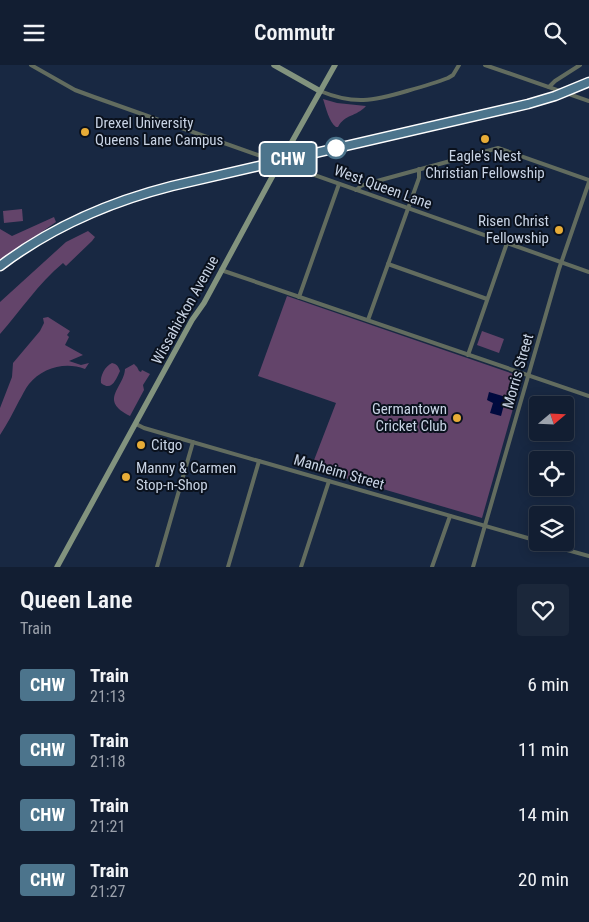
<!DOCTYPE html>
<style>
body{margin:0;font-family:"Roboto Condensed",sans-serif;background:#1b273a;color:#f1f3f6;height:100vh;display:flex;flex-direction:column;font-size:19px;white-space:nowrap}
*{box-sizing:border-box;margin:0}
p{font-size:16px;color:#9ca2ac}
.icon{flex:none;width:28px;height:28px;fill:none;stroke:currentColor;stroke-width:2;stroke-linecap:round;stroke-linejoin:round}
.map{position:relative;height:502px;overflow:hidden}
.details{display:flex;flex-direction:column;background:#121e32;flex:1}
.details>*{flex:none}
.badge{padding:0 10px;border-radius:4px;font-size:18px;line-height:32px}
.needle{width:32px;rotate:71deg}
.tools{position:absolute;left:529px;top:331px;display:grid;gap:10px}
.tools a{display:grid;place-items:center;width:45px;height:45px;border-radius:5px;background:#121e32;box-shadow:0 2px 12px #0003,0 0 0 1px #313c4d;font-size:25px}
.map>.badge{position:absolute;translate:-50% -50%;box-shadow:0 0 0 2px #fff}
.round{display:grid;place-items:center;flex:none;width:52px;height:52px;border-radius:5px;background:#1b273a}
.headline{display:flex;align-items:center;justify-content:space-between;height:85px;padding:0 20px}
h1{font-size:24px;font-weight:600;line-height:38px}
ul{padding:0;list-style:none}
li{display:flex;align-items:center;gap:15px;height:65px;padding:0 20px}
li div{flex:1}
li b{display:block;font-size:19px}
li em{font-style:normal}
li .badge{min-width:55px;font-weight:700;text-align:center}
header{display:flex;justify-content:space-between;align-items:center;height:65px;padding:0 20px;background:#121e32;font-size:22px;font-weight:600}
.map>svg:first-child{display:block}
.green{fill:#63446a}
.water{fill:#000a3e}
.lines{fill:none;stroke-linecap:round;stroke-linejoin:round}
.street{stroke:#626c5f;stroke-width:4}
.secondary{stroke:#82937e;stroke-width:5.5}
.rail{stroke:#929eb2;stroke-width:1;stroke-dasharray:2.5 5;stroke-linecap:butt}
.line-casing{stroke:#fff;stroke-width:11}
.line{stroke:#4c748c;stroke-width:8}
.poi-dot{fill:#e7ac37;stroke:#0a111d;stroke-width:2}
.stop-dot{fill:#fff;stroke:#4c748c;stroke-width:2.5}
.labels{text-anchor:middle;dominant-baseline:central;stroke-width:4;stroke-linejoin:round;paint-order:stroke}
.poi-label{font-size:15px;fill:#c8d3e4;stroke:#0a111d;text-anchor:start}
.street-label{font-size:15px;fill:#c8d3e4;stroke:#0a111d}
</style>
<header><svg class="icon" aria-label="menu" viewBox="0 0 24 24"><path d="M4 6h16M4 12h16M4 18h16"/></svg>Commutr<svg class="icon" aria-label="search" viewBox="0 0 24 24"><circle cx="10" cy="10" r="6"/><path d="M15 15l6 6"/></svg></header>
<div class="map">
<svg width="589" height="502" viewBox="0 0 589 502">
<rect width="100%" height="100%" fill="#182842"/>
<g class="green">
<path d="M 323,34 L 337,38 L 366,41 C 356,52 345,49 338,62 L 336,62 C 329,57 326,43 323,34 Z"/>
<path d="M 22,144 L 23,156 L 4,158 L 3,146 Z"/>
<path d="M 54,152 L 56,157 L 0,196 L 0,164 L 12,171 Z"/>
<path d="M 88,166 L 95,172 L 92,176 L 66,201 L 63,198 C 38,219 21,245 0,269 L 0,237 L 66,177 Z"/>
<path d="M 287,231 L 522,312 L 482,453 L 311,403 L 336,338 L 258,311 Z"/>
<path d="M 48,252 L 70,266 L 67,270 L 69,272 L 65,280 L 83,290 L 69,296 L 81,300 L 89,298 L 85,304 C 65,296 42,303 29,319 C 25,324 22,331 19,336 C 13,348 7,359 0,370 L 0,343 L 12,312 L 13,298 L 40,266 L 44,258 L 43,253 Z"/>
<path d="M 482,266 L 504,274 L 499,288 L 477,280 Z"/>
<path d="M 112,298 C 117,299 118,301 120,306 C 116,314 112,327 101,318 C 100,311 105,301 112,298 Z"/>
<path d="M 134,299 L 137,302 L 139,306 L 141,307 L 142,305 L 150,309 L 143,320 L 144,325 L 130,351 C 98,335 124,323 125,304 Z"/>
</g>
<path class="water" d="M 489,327 L 506,332 L 501,351 L 490,348 L 493,338 L 487,335 Z"/>
<g class="lines">
<g class="street">
<path d="M 31,0 L 75,25 L 94,32 L 589,207"/>
<path d="M 485,0 L 589,36"/>
<path d="M 549,22 L 555,16 L 580,0"/>
<path d="M 320,26 C 354,40 373,36 407,26 C 421,22 435,18 448,13 L 453,10 L 459,0"/>
<path d="M 356,125 L 361,121 L 366,119 L 498,83 L 589,115"/>
<path d="M 388,199 L 487,234"/>
<path d="M 221,205 L 589,331"/>
<path d="M 299,232 L 339,119"/>
<path d="M 368,255 L 419,113 L 419,104"/>
<path d="M 468,290 L 507,178"/>
<path d="M 136,359 L 144,363 L 168,370 L 538,476"/>
<path d="M 542,478 L 589,491"/>
<path d="M 157,502 L 193,377"/>
<path d="M 228,502 L 259,396"/>
<path d="M 301,502 L 329,416"/>
<path d="M 432,502 L 450,451"/>
<path d="M 473,502 L 559,204 L 589,117"/>
</g>
<g class="secondary">
<path d="M 274,0 L 320,26"/>
<path d="M 57,502 L 192,255 L 204,238 L 271,114 L 335,0"/>
</g>
<path class="rail" d="M 0,204 C 53,164 110,139 175,123 L 528,42 L 556,34 L 589,21"/>
</g>
<g class="lines">
<g class="line-casing">
<path id="line" d="M 0,201 C 53,161 109,137 172,121 L 528,39 L 555,31 L 589,17"/>
</g>
<use href="#line" class="line"/>
</g>
<g class="poi-dot">
<circle cx="85" cy="67" r="5"/>
<circle cx="485" cy="74" r="5"/>
<circle cx="559" cy="165" r="5"/>
<circle cx="457" cy="353" r="5"/>
<circle cx="141" cy="380" r="5"/>
<circle cx="126" cy="412" r="5"/>
</g>
<circle class="stop-dot" cx="336" cy="83" r="10"/>
<g class="labels">
<g class="poi-label">
<text x="95" y="58">Drexel University<tspan x="95" dy="17">Queens Lane Campus</tspan></text>
<text x="485" y="91" text-anchor="middle">Eagle's Nest<tspan x="485" dy="17">Christian Fellowship</tspan></text>
<text x="549" y="156" text-anchor="end">Risen Christ<tspan x="549" dy="17">Fellowship</tspan></text>
<text x="447" y="344" text-anchor="end">Germantown<tspan x="447" dy="17">Cricket Club</tspan></text>
<text x="151" y="380">Citgo</text>
<text x="136" y="403">Manny &amp; Carmen<tspan x="136" dy="17">Stop-n-Shop</tspan></text>
</g>
<g class="street-label">
<text transform="translate(383 122) rotate(20)">West Queen Lane</text>
<text transform="translate(185 245) rotate(-61)">Wissahickon Avenue</text>
<text transform="translate(518 306) rotate(-74)">Morris Street</text>
<text transform="translate(339 407) rotate(16)">Manheim Street</text>
</g>
</g>
</svg>
<div class="tools">
<a><svg class="needle" viewBox="-14 -14 28 28"><path d="M0-13l5 13h-10z" fill="#e53935"/><path d="M0 13l5-13h-10z" fill="#9ca2ac"/></svg></a>
<a><svg class="icon" aria-label="locate" viewBox="0 0 24 24"><circle cx="12" cy="12" r="6"/><path d="M12 2v4M12 18v4M2 12h4M18 12h4"/></svg></a>
<a><svg class="icon" aria-label="layers" viewBox="0 0 24 24"><path d="M12 4l9 5-9 5-9-5zM3 14l9 5 9-5"/></svg></a>
</div>
<b class="badge" style="left:288px;top:94px;background:#4c748c;color:#fff">CHW</b>
</div>
<section class="details">
<div class="headline"><div><h1>Queen Lane</h1><p>Train</p></div><a class="round"><svg class="icon" aria-label="heart" viewBox="0 0 24 24"><path d="M12 20l-8-8c-3-5 5-10 8-4 3-6 11-1 8 4z"/></svg></a></div>
<ul>
<li><span class="badge" style="background:#4c748c;color:#fff">CHW</span><div><b>Train</b><p>21:13</p></div><em>6 min</em></li>
<li><span class="badge" style="background:#4c748c;color:#fff">CHW</span><div><b>Train</b><p>21:18</p></div><em>11 min</em></li>
<li><span class="badge" style="background:#4c748c;color:#fff">CHW</span><div><b>Train</b><p>21:21</p></div><em>14 min</em></li>
<li><span class="badge" style="background:#4c748c;color:#fff">CHW</span><div><b>Train</b><p>21:27</p></div><em>20 min</em></li>
</ul>
</section>
